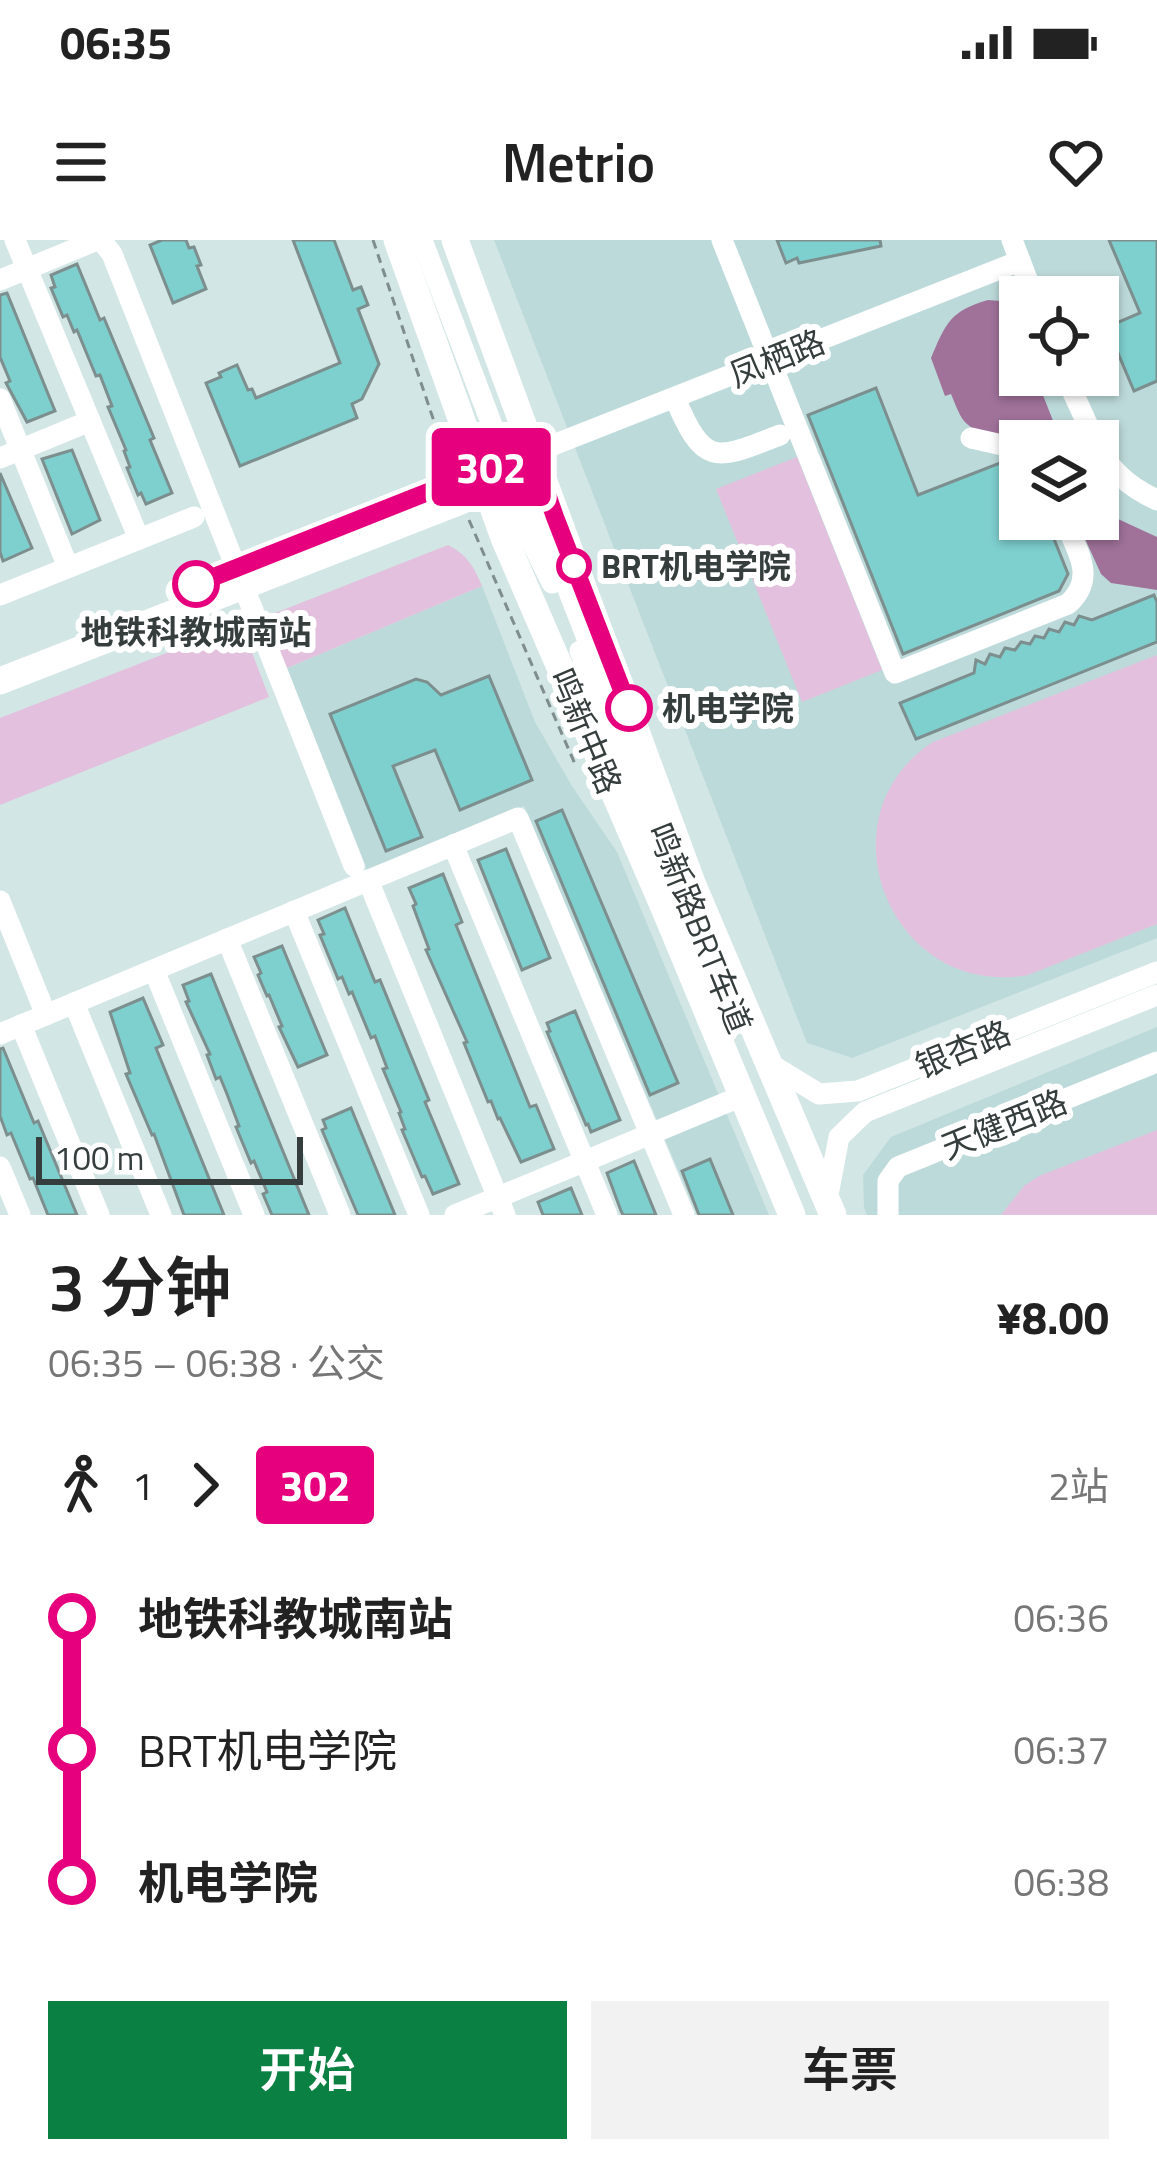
<!DOCTYPE html>
<html lang="zh">
<meta charset="utf-8">
<style>
body{margin:0;font-family:"Titillium Web","Noto Sans SC",sans-serif;background:#f2f2f2;color:#222;height:100vh;display:flex;flex-direction:column;font-size:45px;white-space:nowrap}
*{box-sizing:border-box;margin:0}
p{font-size:39px;color:#767676}
.icon{flex:none;width:66px;height:66px;fill:none;stroke:currentColor;stroke-width:2;stroke-linecap:round;stroke-linejoin:round}
.map{position:relative;height:975px;overflow:hidden}
.side{display:flex;flex-direction:column;background:#fff;flex:1}
.side>*{flex:none}
.badge{padding:0 24px;border-radius:9px;font-size:42px;line-height:78px}
.controls{position:absolute;left:999px;top:36px;display:grid;gap:24px}
.controls a{display:grid;place-items:center;width:120px;height:120px;border-radius:0px;background:#fff;box-shadow:0 3px 9px #0004;font-size:60px}
.scale{position:absolute;left:36px;bottom:30px;width:267px;box-sizing:border-box;padding-left:12px;border:6px solid #353d3d;border-top:0;font-size:33px;line-height:42px;white-space:nowrap;color:#353d3d;-webkit-text-stroke:9px #fff;paint-order:stroke}
.map>.badge{position:absolute;translate:-50% -50%;box-shadow:0 0 0 6px #fff}
.legs{display:flex;align-items:center;gap:18px;height:132px;padding:0 48px;font-size:39px}
.legs p{margin-inline-start:auto}
.headline{display:flex;align-items:center;justify-content:space-between;height:204px;padding:0 48px}
h1{font-size:66px;font-weight:600;line-height:90px}
.button{display:flex;gap:24px;margin-top:auto;padding:24px 48px}
.button a{flex:1;height:138px;border-radius:0px;background:#0b8043;color:#fff;font-size:48px;font-weight:600;line-height:138px;text-align:center}
.button a+a{background:#f2f2f2;color:#222}
ul{padding:0 48px;list-style:none}
li{display:flex;align-items:center;gap:42px;height:132px;font-size:45px}
li i{display:grid;place-items:center;width:18px;height:100%;margin:0 15px;background:currentColor}
li i::after{content:'';width:30px;height:30px;margin:-15px;border:9px solid;border-radius:50%;background:#fff}
li p{margin-inline-start:auto}
li:first-child i{background:linear-gradient(#0000 50%,currentColor 0)}
li:last-child i{background:linear-gradient(currentColor 50%,#0000 0)}
.status{display:flex;justify-content:space-between;align-items:center;height:84px;padding:0 60px;background:#fff;direction:ltr}
.status svg{height:33px;fill:currentColor}
header{display:flex;justify-content:space-between;align-items:center;height:156px;padding:0 48px;background:#fff;font-size:54px;font-weight:600}
.map>svg:first-child{display:block}
.built{fill:#bddada;fill-rule:evenodd}
.green{fill:#e3c0dd}
.water{fill:#a0729a}
.building{fill:#7ed0cf;stroke:#7c8f8e;stroke-width:3}
.lines{fill:none;stroke-linecap:round;stroke-linejoin:round}
.path{stroke:#7f8d8c;stroke-width:3;stroke-dasharray:9 6;stroke-linecap:butt}
.minor{stroke:#fff;stroke-width:21}
.major{stroke:#fff;stroke-width:27}
.line-1-casing{stroke:#fff;stroke-width:27}
.line-1{stroke:#e6007e;stroke-width:18}
.stop-1-dot{fill:#fff;stroke:#e6007e;stroke-width:6}
.labels{text-anchor:middle;dominant-baseline:central;stroke-width:12;stroke-linejoin:round;paint-order:stroke}
.street-label{font-size:33px;fill:#353d3d;stroke:#fff}
.stop-label{font-size:33px;font-weight:bold;fill:#353d3d;stroke:#fff;text-anchor:start}
</style>
<div class="status"><b>06:35</b><svg viewBox="0 0 49 12"><path d="M0 12V9h3v3zM5 12V6h3v6zM10 12V3h3v9zM15 12V0h3v12zM26 1h20v11H26zM47 4h2v5h-2z"/></svg></div>
<header><svg class="icon" aria-label="menu" viewBox="0 0 24 24"><path d="M4 6h16M4 12h16M4 18h16"/></svg>Metrio<svg class="icon" aria-label="heart" viewBox="0 0 24 24"><path d="M12 20l-8-8c-3-5 5-10 8-4 3-6 11-1 8 4z"/></svg></header>
<div class="map">
<svg width="1157" height="975" viewBox="0 0 1157 975">
<rect width="100%" height="100%" fill="#d2e6e5"/>
<g class="built">
<path d="M 494,0 L 1157,0 L 1157,698 L 852,818 L 807,803 ZM 1020,57 L 1098,57 L 1098,135 L 1020,135 ZM 1020,201 L 1098,201 L 1098,279 L 1020,279 Z"/>
<path d="M 482,346 L 535,482 L 572,546 L 617,612 L 769,975 L 697,975 L 524,566 L 367,629 L 287,428 Z"/>
<path d="M 1157,787 L 1157,975 L 867,975 L 864,968 L 863,935 L 891,897 Z"/>
</g>
<g class="green">
<path d="M 797,217 L 882,430 L 802,462 L 716,249 Z"/>
<path d="M 448,305 C 467,315 474,327 482,346 L 287,428 L 265,377 Z"/>
<path d="M 241,384 L 269,457 L 0,565 L 0,478 Z"/>
<path d="M 1157,415 L 1157,684 L 1028,735 C 892,760 817,578 933,502 Z"/>
<path d="M 1157,890 L 1157,975 L 1001,975 L 1024,946 L 1039,936 Z"/>
</g>
<g class="water">
<path d="M 988,60 L 1000,61 C 1021,83 1020,107 1020,135 L 1035,135 L 1061,201 C 1035,201 983,203 964,181 C 958,173 955,163 951,154 L 945,156 L 931,118 C 946,83 950,71 988,60 Z"/>
<path d="M 1098,263 L 1118,279 L 1157,297 L 1157,350 L 1111,343 L 1101,334 L 1076,279 L 1098,279 Z"/>
</g>
<g class="building">
<path d="M 162,0 L 186,0 L 189,8 L 194,7 L 201,25 L 197,26 L 206,49 L 173,63 L 150,5 Z"/>
<path d="M 293,0 L 334,0 L 353,50 L 361,47 L 368,65 L 358,69 L 379,124 L 362,159 L 352,164 L 357,178 L 240,226 L 206,143 L 221,137 L 219,133 L 237,125 L 248,150 L 252,149 L 256,158 L 340,123 Z"/>
<path d="M 777,0 L 880,0 L 881,6 L 799,23 L 797,18 L 786,23 Z"/>
<path d="M 1109,0 L 1157,0 L 1157,141 L 1134,151 L 1107,87 L 1140,73 Z"/>
<path d="M 77,24 L 100,80 L 104,78 L 154,198 L 150,200 L 172,253 L 146,264 L 141,253 L 138,255 L 127,228 L 130,227 L 124,211 L 126,210 L 108,167 L 112,166 L 100,135 L 96,136 L 77,90 L 74,92 L 67,75 L 63,77 L 51,48 L 55,47 L 51,35 Z"/>
<path d="M 7,53 L 55,171 L 27,182 L 6,143 L 10,141 L 0,117 L 0,55 Z"/>
<path d="M 876,148 L 918,255 L 1005,221 L 1020,224 L 1020,279 L 1046,279 L 1068,334 L 1059,351 L 903,414 L 808,175 Z"/>
<path d="M 72,210 L 100,280 L 72,294 L 42,219 Z"/>
<path d="M 0,233 L 32,308 L 3,321 L 0,312 Z"/>
<path d="M 1154,355 L 1157,362 L 1157,402 L 916,499 L 900,463 L 974,433 L 976,420 L 985,424 L 990,414 L 1000,417 L 1005,408 L 1015,410 L 1021,402 L 1030,404 L 1035,396 L 1044,398 L 1049,389 L 1059,392 L 1065,382 L 1074,385 L 1079,376 L 1092,380 Z"/>
<path d="M 489,436 L 532,540 L 460,570 L 435,510 L 393,526 L 422,597 L 386,611 L 330,474 L 416,439 L 427,442 L 441,455 Z"/>
<path d="M 562,570 L 678,843 L 650,855 L 536,581 Z"/>
<path d="M 506,609 L 550,718 L 522,730 L 478,620 Z"/>
<path d="M 443,634 L 462,682 L 456,685 L 530,867 L 536,865 L 554,909 L 521,922 L 500,878 L 498,879 L 491,861 L 488,862 L 464,803 L 467,802 L 426,710 L 429,709 L 413,666 L 416,664 L 409,648 Z"/>
<path d="M 345,668 L 375,742 L 380,740 L 429,860 L 425,862 L 459,944 L 433,954 L 425,936 L 422,937 L 402,890 L 405,889 L 399,873 L 401,872 L 383,829 L 387,828 L 375,796 L 371,798 L 352,752 L 349,754 L 342,737 L 338,739 L 320,695 L 324,694 L 318,680 Z"/>
<path d="M 282,706 L 327,815 L 298,827 L 279,787 L 282,786 L 269,755 L 267,756 L 258,735 L 261,733 L 254,717 Z"/>
<path d="M 211,734 L 255,843 L 309,975 L 272,975 L 263,954 L 267,952 L 254,921 L 251,923 L 236,887 L 239,886 L 227,854 L 220,837 L 216,839 L 207,815 L 210,814 L 186,762 L 189,761 L 183,745 Z"/>
<path d="M 143,758 L 163,805 L 156,808 L 224,975 L 184,975 L 154,894 L 152,895 L 126,834 L 130,833 L 110,772 Z"/>
<path d="M 575,771 L 620,880 L 591,892 L 588,884 L 586,885 L 547,792 L 550,791 L 547,783 Z"/>
<path d="M 3,808 L 34,883 L 38,881 L 77,975 L 48,975 L 33,938 L 30,939 L 11,893 L 7,895 L 0,876 L 0,809 Z"/>
<path d="M 351,868 L 395,975 L 358,975 L 352,961 L 322,890 L 326,888 L 323,880 Z"/>
<path d="M 710,919 L 733,975 L 699,975 L 682,931 Z"/>
<path d="M 634,921 L 656,975 L 623,975 L 621,971 L 607,933 Z"/>
<path d="M 571,948 L 582,975 L 543,975 L 538,962 Z"/>
</g>
<g class="lines">
<g class="path">
<path d="M 373,0 L 447,220"/>
<path d="M 469,280 L 575,524"/>
</g>
<g class="minor">
<path d="M 15,0 L 139,299"/>
<path d="M 101,0 L 112,14 L 354,626"/>
<path d="M 422,0 L 506,222 L 546,293 L 597,424"/>
<path d="M 722,0 L 895,433 L 1068,364 C 1098,337 1076,310 1064,279"/>
<path d="M 1012,0 L 1034,57"/>
<path d="M 0,40 L 97,0"/>
<path d="M 1065,135 L 1095,201"/>
<path d="M 675,158 C 704,228 716,220 780,195"/>
<path d="M 0,159 L 68,327"/>
<path d="M 971,198 L 1020,209"/>
<path d="M 1098,206 C 1110,231 1133,249 1157,260"/>
<path d="M 533,213 L 1020,21"/>
<path d="M 0,218 L 90,181"/>
<path d="M 510,258 L 552,343"/>
<path d="M 0,355 L 194,277"/>
<path d="M 580,411 L 623,515 L 677,668"/>
<path d="M 453,605 L 607,975"/>
<path d="M 368,640 L 505,975"/>
<path d="M 0,661 L 46,775"/>
<path d="M 294,671 L 419,975"/>
<path d="M 227,699 L 340,975"/>
<path d="M 154,730 L 254,975"/>
<path d="M 74,763 L 161,975"/>
<path d="M 21,785 L 99,975"/>
<path d="M 0,794 L 518,578 L 684,975"/>
<path d="M 770,824 L 819,854 L 858,851 L 1157,732"/>
<path d="M 0,927 L 20,975"/>
<path d="M 827,960 L 839,897 L 865,872 L 1157,755"/>
<path d="M 455,975 L 742,856"/>
<path d="M 888,975 L 888,941 L 898,927 L 1157,822"/>
</g>
<g class="major">
<path d="M 397,0 L 504,298 L 665,670 L 792,975"/>
<path d="M 455,0 L 692,643 L 833,975"/>
<path d="M 179,351 L 495,226"/>
<path d="M 0,441 L 461,261 L 487,248 L 533,213"/>
</g>
</g>
<g class="lines">
<g class="line-1-casing">
<path id="line-1" d="M 196,344 L 481,231 L 533,214 L 555,277 L 629,468"/>
</g>
<use href="#line-1" class="line-1"/>
</g>
<g class="stop-1-dot">
<circle cx="574" cy="326" r="15"/>
<circle cx="196" cy="344" r="21"/>
<circle cx="629" cy="468" r="21"/>
</g>
<g class="labels">
<g class="street-label">
<text transform="translate(777 118) rotate(-22)">凤栖路</text>
<text transform="translate(586 491) rotate(67)">鸣新中路</text>
<text transform="translate(700 688) rotate(68)">鸣新路BRT车道</text>
<text transform="translate(963 809) rotate(-22)">银杏路</text>
<text transform="translate(1004 884) rotate(-22)">天健西路</text>
</g>
<g class="stop-label">
<text x="601" y="326">BRT机电学院</text>
<text x="196" y="392" text-anchor="middle">地铁科教城南站</text>
<text x="662" y="468">机电学院</text>
</g>
</g>
</svg>
<div class="controls">
<a><svg class="icon" aria-label="locate" viewBox="0 0 24 24"><circle cx="12" cy="12" r="6"/><path d="M12 2v4M12 18v4M2 12h4M18 12h4"/></svg></a>
<a><svg class="icon" aria-label="layers" viewBox="0 0 24 24"><path d="M12 4l9 5-9 5-9-5zM3 14l9 5 9-5"/></svg></a>
</div>
<div class="scale">100 m</div>
<b class="badge" style="left:491px;top:227px;background:#e6007e;color:#fff">302</b>
</div>
<section class="side">
<div class="headline"><div><h1>3 分钟</h1><p>06:35 – 06:38 · 公交</p></div><b>¥8.00</b></div>
<div class="legs"><svg class="icon" aria-label="walk" viewBox="0 0 24 24"><circle cx="13" cy="4" r="2"/><path d="M13 8l-2 6 4 7M11 14l-3 7M7 12l3-4h3l4 4"/></svg>1<svg class="icon" aria-label="forward" viewBox="0 0 24 24"><path d="M9 5l7 7-7 7"/></svg><b class="badge" style="background:#e6007e;color:#fff">302</b><p>2站</p></div>
<ul>
<li><i style="color:#e6007e"></i><b>地铁科教城南站</b><p>06:36</p></li>
<li><i style="color:#e6007e"></i><span>BRT机电学院</span><p>06:37</p></li>
<li><i style="color:#e6007e"></i><b>机电学院</b><p>06:38</p></li>
</ul>
<div class="button"><a>开始</a><a>车票</a></div>
</section>
